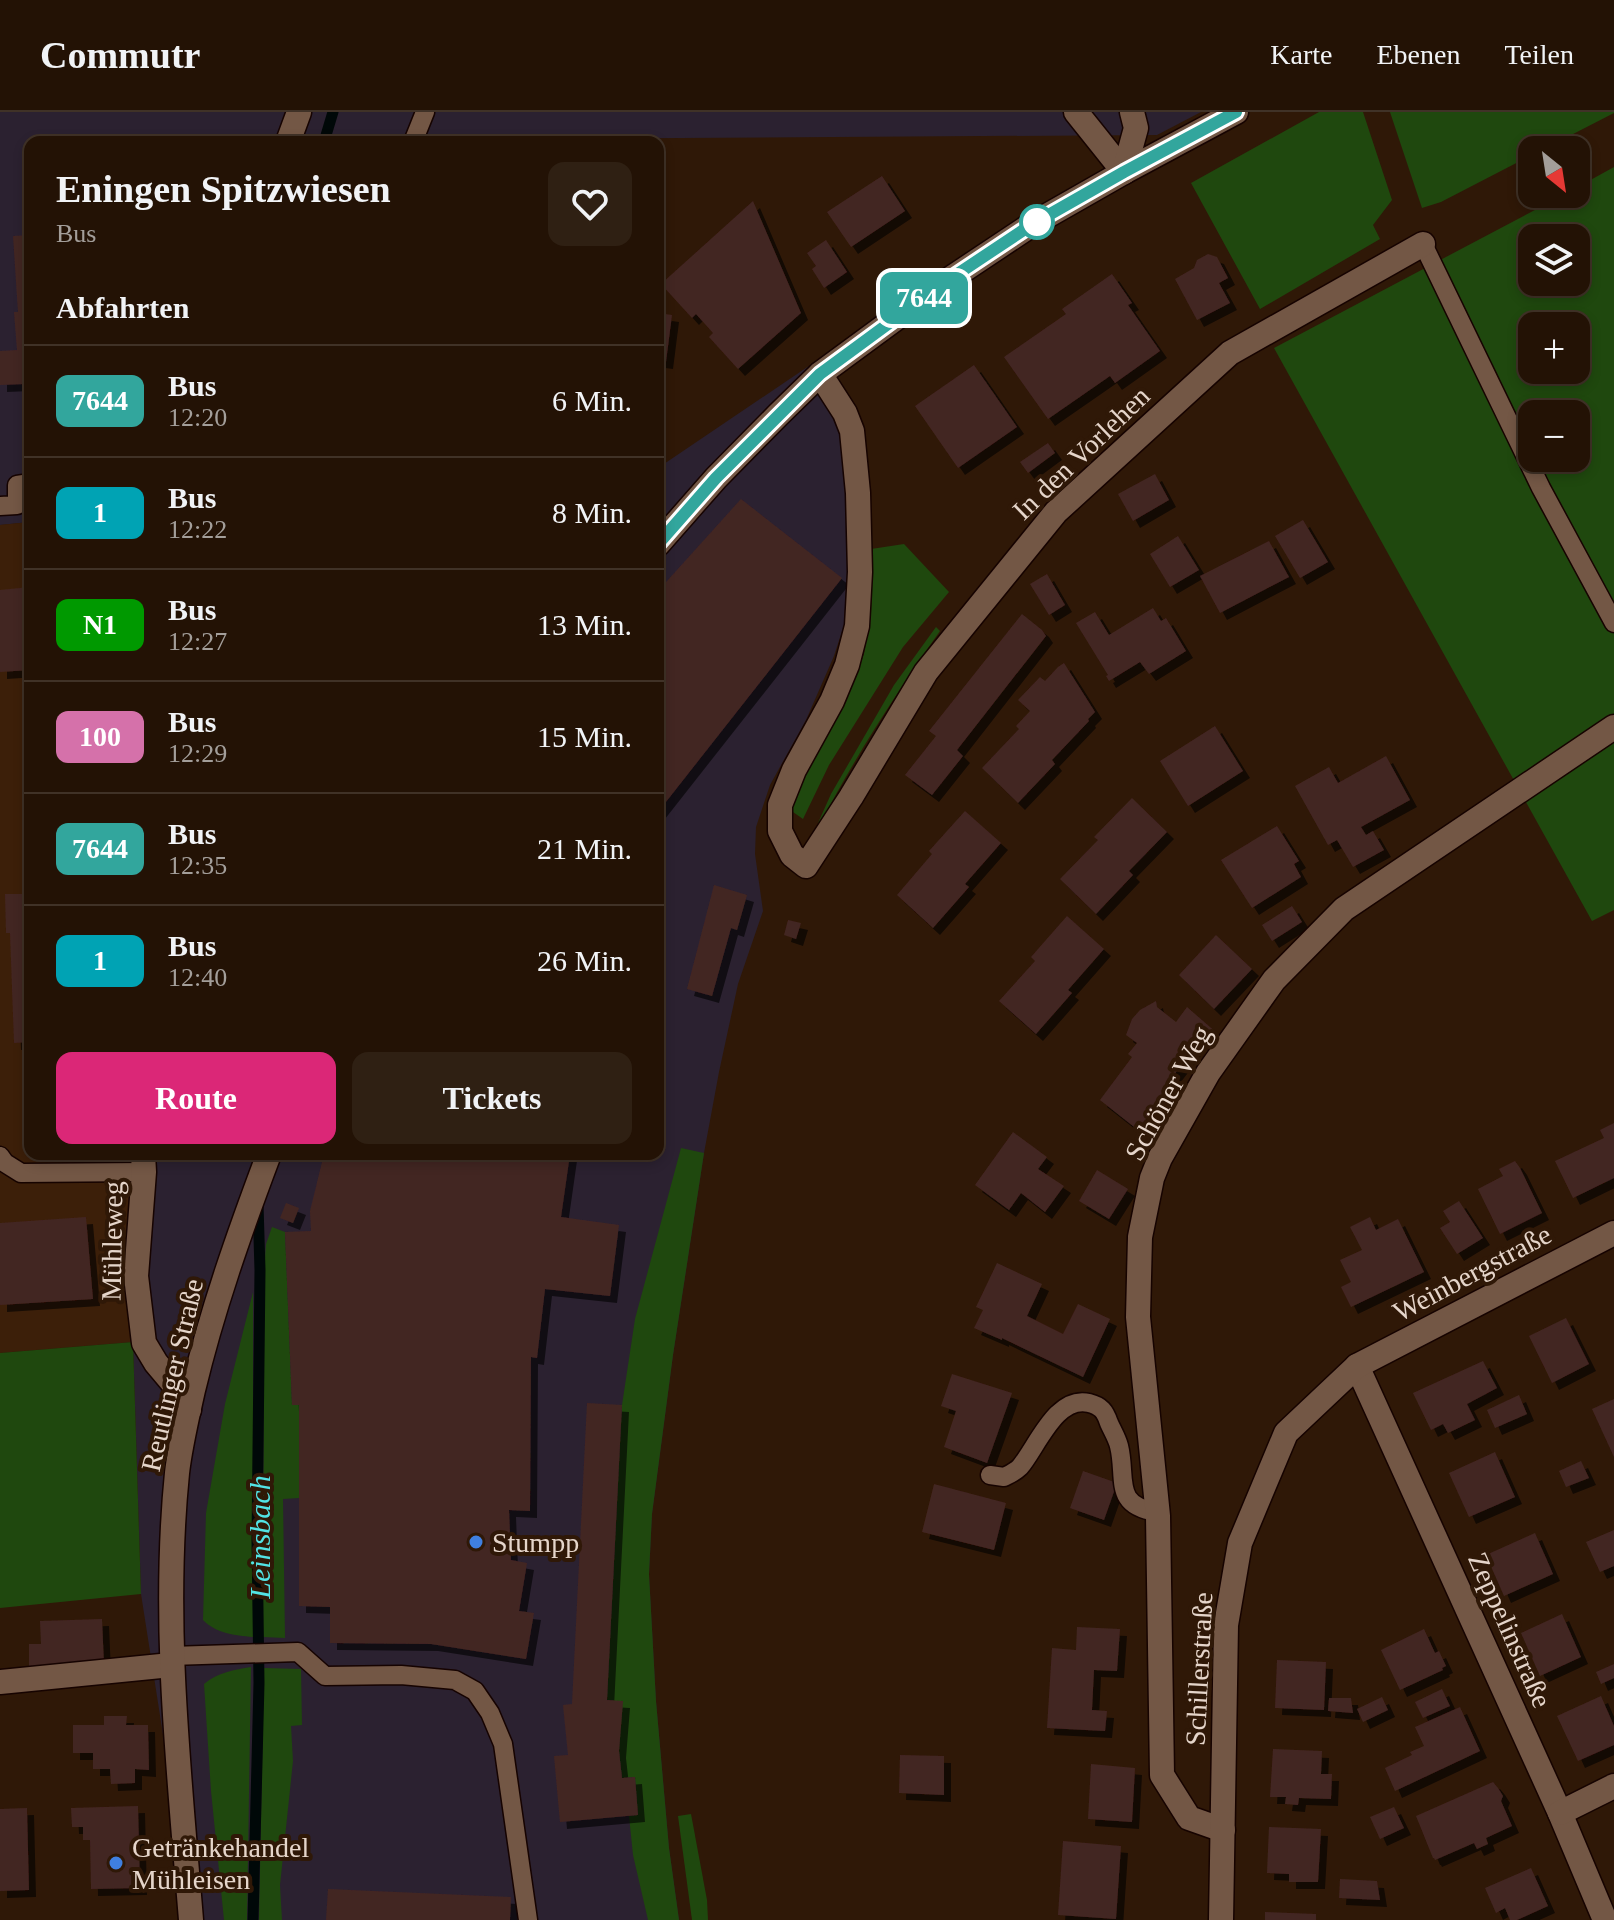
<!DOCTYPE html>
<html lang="de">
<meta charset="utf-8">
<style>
body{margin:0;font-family:"Times New Roman",serif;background:#2f2013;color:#f1f3f6;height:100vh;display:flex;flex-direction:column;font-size:30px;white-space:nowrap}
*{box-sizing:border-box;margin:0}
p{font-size:26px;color:#a39e9a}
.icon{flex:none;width:44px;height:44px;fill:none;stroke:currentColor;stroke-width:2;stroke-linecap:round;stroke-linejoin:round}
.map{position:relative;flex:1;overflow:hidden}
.side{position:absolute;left:24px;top:24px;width:640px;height:1024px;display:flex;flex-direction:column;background:#231205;border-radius:16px;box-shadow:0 4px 12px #0003,0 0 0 2px #403227}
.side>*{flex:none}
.badge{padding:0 16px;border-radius:12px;font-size:28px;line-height:52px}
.needle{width:52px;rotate:150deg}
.tools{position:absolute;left:1518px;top:24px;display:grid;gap:16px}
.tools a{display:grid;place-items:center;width:72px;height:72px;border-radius:16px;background:#231205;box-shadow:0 4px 12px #0003,0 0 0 2px #403227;font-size:40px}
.map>.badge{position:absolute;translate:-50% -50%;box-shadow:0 0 0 4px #fff}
h2{padding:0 32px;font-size:30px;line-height:72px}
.round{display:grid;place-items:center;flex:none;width:84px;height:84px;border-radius:16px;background:#2f2013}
.summary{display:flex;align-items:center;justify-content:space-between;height:136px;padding:0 32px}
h1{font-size:38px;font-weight:600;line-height:60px}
.cta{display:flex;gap:16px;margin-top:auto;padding:16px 32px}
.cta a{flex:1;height:92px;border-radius:16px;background:#db2777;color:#fff;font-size:32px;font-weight:600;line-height:92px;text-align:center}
.cta a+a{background:#2f2013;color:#f1f3f6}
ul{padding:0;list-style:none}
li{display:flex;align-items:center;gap:24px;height:112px;padding:0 32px;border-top:2px solid #403227}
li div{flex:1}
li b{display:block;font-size:30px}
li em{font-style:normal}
li .badge{min-width:88px;font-weight:700;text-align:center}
header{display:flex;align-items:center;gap:48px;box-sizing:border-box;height:112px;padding:0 40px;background:#231205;border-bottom:2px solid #403227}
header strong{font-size:38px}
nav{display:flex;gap:44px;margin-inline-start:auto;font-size:28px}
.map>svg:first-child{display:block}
.commercial{fill:#2b2130}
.built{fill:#3c1f09}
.green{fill:#1f480e;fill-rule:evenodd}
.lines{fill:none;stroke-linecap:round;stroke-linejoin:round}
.stream{stroke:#000808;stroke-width:11}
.building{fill:#432522;filter:url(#shadow)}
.lane-casing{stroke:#160300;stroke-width:21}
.street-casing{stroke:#160300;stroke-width:27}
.secondary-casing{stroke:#160300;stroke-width:27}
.lane{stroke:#735745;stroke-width:18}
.street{stroke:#735745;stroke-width:24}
.secondary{stroke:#735745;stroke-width:24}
.line-casing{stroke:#fff;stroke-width:18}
.line{stroke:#32a69d;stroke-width:12}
.stop-dot{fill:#fff;stroke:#32a69d;stroke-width:4}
.shop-dot{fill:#3f7fe0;stroke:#2f1807;stroke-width:3}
.labels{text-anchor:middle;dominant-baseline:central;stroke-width:8;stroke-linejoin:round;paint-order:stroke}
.street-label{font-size:28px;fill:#e5d5ca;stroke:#2f1807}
.poi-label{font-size:28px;fill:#e5d5ca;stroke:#2f1807;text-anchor:start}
.water-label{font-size:30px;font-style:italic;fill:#52e3e5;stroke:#2f1807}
</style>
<header>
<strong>Commutr</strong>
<nav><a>Karte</a><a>Ebenen</a><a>Teilen</a></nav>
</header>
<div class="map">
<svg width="1614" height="1808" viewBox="0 0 1614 1808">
<defs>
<filter id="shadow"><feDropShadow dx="7" dy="7" stdDeviation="0" flood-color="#0009"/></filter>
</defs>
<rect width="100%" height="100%" fill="#2f1807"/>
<g class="commercial">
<path d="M 0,0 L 1201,0 L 1157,23 L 30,30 L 30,410 L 0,413 Z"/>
<path d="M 828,241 L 839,319 L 847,393 L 848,446 L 844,513 L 834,544 L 806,608 L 770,673 L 756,715 L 755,742 L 763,799 L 738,872 L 719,960 L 704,1041 L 673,1243 L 652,1402 L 649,1463 L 656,1589 L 669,1736 L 679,1808 L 192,1808 L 141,1482 L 133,1230 L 145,1042 L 658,1042 L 658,356 Z"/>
</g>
<path class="built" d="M 30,410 L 30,1042 L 145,1042 L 133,1230 L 0,1241 L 0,413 Z"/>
<g class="green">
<path d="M 1319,0 L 1363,0 L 1392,88 L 1373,113 L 1380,127 L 1260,197 L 1191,71 Z"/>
<path d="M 1390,0 L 1614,0 L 1614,1 L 1542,38 L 1532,38 L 1532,43 L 1441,90 L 1422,96 Z"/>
<path d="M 1614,55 L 1614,798 L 1592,809 L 1274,236 L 1565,82 L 1576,82 L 1576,76 ZM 1532,126 L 1576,126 L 1576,170 L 1532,170 ZM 1532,214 L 1576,214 L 1576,258 L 1532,258 ZM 1532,302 L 1576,302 L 1576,346 L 1532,346 Z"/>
<path d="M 904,432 L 949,480 L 903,535 L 829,653 L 803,707 L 793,700 L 790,689 L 855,566 L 864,542 L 871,501 L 872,465 L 871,437 Z"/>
<path d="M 936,515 L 940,519 C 897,580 855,645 820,712 L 818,711 L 831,682 L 894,573 Z"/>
<path d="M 681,1036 L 704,1041 L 673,1243 L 652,1402 L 649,1462 L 656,1589 L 669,1736 L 679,1808 L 648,1808 L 633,1743 L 629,1704 L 638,1703 L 635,1665 L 622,1666 L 619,1639 L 622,1590 L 607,1588 L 622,1293 L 635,1207 Z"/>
<path d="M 272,1115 L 285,1120 L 292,1292 L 299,1293 L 299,1386 L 283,1387 L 285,1526 L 263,1525 L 264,1160 L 266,1132 Z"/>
<path d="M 253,1180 L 253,1525 C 234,1523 217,1522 203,1508 L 206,1401 L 225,1292 Z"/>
<path d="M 133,1230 L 141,1482 L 0,1496 L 0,1241 Z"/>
<path d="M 251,1555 L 247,1808 L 224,1808 L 211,1679 L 204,1572 C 218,1560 234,1558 251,1555 Z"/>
<path d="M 264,1556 L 301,1557 L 302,1613 L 291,1614 L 293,1649 L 280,1773 L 282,1808 L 259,1808 Z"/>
<path d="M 691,1702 L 707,1788 L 708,1808 L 692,1808 L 678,1704 Z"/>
</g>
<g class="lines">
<g class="stream">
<path d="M 324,30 L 333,0"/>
<path d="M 253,1808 L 259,1571 L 257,1429 L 260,1158 L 258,1093"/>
</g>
</g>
<g class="building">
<path d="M 882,64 L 905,99 L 851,135 L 827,100 Z"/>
<path d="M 753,89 L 801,201 L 738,257 L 709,225 L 713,221 L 696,202 L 692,206 L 661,172 Z"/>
<path d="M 30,123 L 30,282 L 24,282 L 24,272 L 0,273 L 0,239 L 17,238 L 14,200 L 18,200 L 13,124 Z"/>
<path d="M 826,128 L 847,160 L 824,176 L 812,157 L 816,154 L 807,141 Z"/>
<path d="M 1208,142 L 1217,145 L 1228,166 L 1219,171 L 1230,191 L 1197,208 L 1175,167 L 1194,156 L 1197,148 Z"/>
<path d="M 1112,162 L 1132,191 L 1128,193 L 1160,239 L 1115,271 L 1110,264 L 1048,307 L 1004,245 L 1066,202 L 1062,197 Z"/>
<path d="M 658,201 L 672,203 L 666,250 L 658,249 Z"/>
<path d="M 974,253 L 1017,315 L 958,356 L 915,294 Z"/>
<path d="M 1048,331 L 1055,341 L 1028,361 L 1020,350 Z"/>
<path d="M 1155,362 L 1169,388 L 1133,409 L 1118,382 Z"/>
<path d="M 741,387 L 842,466 L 658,700 L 658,479 Z"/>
<path d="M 1303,408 L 1328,450 L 1300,466 L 1275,424 Z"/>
<path d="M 1178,424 L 1199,458 L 1170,475 L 1150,442 Z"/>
<path d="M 1269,429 L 1289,465 L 1220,501 L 1200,464 Z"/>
<path d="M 1047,462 L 1065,493 L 1049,503 L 1030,472 Z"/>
<path d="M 30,475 L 30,558 L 0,560 L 0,478 Z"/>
<path d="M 1153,496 L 1161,509 L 1166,506 L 1186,539 L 1149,562 L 1140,550 L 1109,569 L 1106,564 L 1108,563 L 1076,511 L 1095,500 L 1109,523 Z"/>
<path d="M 1022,502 L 1042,518 L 1046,524 L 957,638 L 963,644 L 932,683 L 905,663 L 936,624 L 929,619 Z"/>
<path d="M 1064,551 L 1095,600 L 1088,607 L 1089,609 L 1052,648 L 1055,652 L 1018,691 L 982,656 L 1019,617 L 1016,614 L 1030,599 L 1018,588 L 1040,565 L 1045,569 L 1058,555 Z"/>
<path d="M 30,589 L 30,696 L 28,696 L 23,590 Z"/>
<path d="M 1215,614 L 1243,659 L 1188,694 L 1160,649 Z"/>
<path d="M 1386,644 L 1410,688 L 1361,715 L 1366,723 L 1373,719 L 1384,738 L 1353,755 L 1337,728 L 1328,733 L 1295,674 L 1329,655 L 1338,671 Z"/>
<path d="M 1132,686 L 1167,720 L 1129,759 L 1133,763 L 1096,802 L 1060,767 L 1098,728 L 1094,725 Z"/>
<path d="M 965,699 L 1001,731 L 965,772 L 969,775 L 933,816 L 897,783 L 932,742 L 929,739 Z"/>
<path d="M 1277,714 L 1299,749 L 1294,752 L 1301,765 L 1252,796 L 1221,748 Z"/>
<path d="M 714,773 L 747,783 L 737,818 L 731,816 L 712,884 L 687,877 Z"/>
<path d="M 5,782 L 30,782 L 30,930 L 14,931 L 10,821 L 6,821 Z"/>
<path d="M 1292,794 L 1302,810 L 1272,829 L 1262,813 Z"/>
<path d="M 1067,804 L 1104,837 L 1068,878 L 1072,881 L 1036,922 L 999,889 L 1035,849 L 1031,845 Z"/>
<path d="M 788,808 L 801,811 L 796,827 L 784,823 Z"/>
<path d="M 1216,823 L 1252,857 L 1214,897 L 1179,863 Z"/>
<path d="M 1156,889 L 1157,895 L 1176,910 L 1187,895 L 1218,922 L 1208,935 L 1200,929 L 1167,972 L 1171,975 L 1138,1018 L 1100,988 L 1132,945 L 1128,942 L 1137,931 L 1126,923 L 1132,907 L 1140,898 Z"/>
<path d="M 1614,1011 L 1614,1066 L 1573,1086 L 1555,1049 L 1604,1026 L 1600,1018 Z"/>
<path d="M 1013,1020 L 1047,1045 L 1038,1057 L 1064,1074 L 1045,1100 L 1021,1081 L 1009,1098 L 975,1073 Z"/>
<path d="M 324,1042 L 570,1042 L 561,1105 L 619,1113 L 610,1184 L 545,1177 L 537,1246 L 531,1245 L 530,1399 L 509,1398 L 511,1448 L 527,1451 L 519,1499 L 534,1501 L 526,1547 L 431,1532 L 330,1531 L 330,1495 L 299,1494 L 299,1293 L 292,1293 L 285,1120 L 311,1119 L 310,1099 Z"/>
<path d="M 1515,1049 L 1520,1056 L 1542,1101 L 1500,1122 L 1478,1077 L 1503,1064 L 1499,1057 Z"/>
<path d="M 1097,1058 L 1128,1077 L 1109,1107 L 1079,1089 Z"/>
<path d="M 1459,1089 L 1483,1126 L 1457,1142 L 1440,1116 L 1450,1110 L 1443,1099 Z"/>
<path d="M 286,1091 L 299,1096 L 293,1111 L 280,1106 Z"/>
<path d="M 86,1105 L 93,1187 L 0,1193 L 0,1111 Z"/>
<path d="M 1370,1105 L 1376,1118 L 1398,1107 L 1424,1160 L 1351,1195 L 1341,1175 L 1351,1170 L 1340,1148 L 1362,1138 L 1350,1115 Z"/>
<path d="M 997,1151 L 1042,1172 L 1027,1204 L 1063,1222 L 1078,1192 L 1110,1207 L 1083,1265 L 1002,1226 L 1002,1228 L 974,1216 L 983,1198 L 976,1195 Z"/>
<path d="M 1566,1206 L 1589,1252 L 1552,1271 L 1529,1224 Z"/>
<path d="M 1483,1249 L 1497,1276 L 1467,1292 L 1475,1308 L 1448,1321 L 1443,1312 L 1431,1318 L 1413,1281 Z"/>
<path d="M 952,1262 L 1012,1281 L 987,1351 L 944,1335 L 956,1299 L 941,1294 Z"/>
<path d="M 1519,1283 L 1527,1302 L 1495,1316 L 1487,1298 Z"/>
<path d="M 1614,1287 L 1614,1345 L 1592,1297 Z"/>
<path d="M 587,1291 L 622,1293 L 607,1588 L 623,1589 L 619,1639 L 622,1666 L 635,1665 L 638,1703 L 560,1710 L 554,1644 L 568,1643 L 563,1593 L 572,1592 Z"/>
<path d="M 1495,1340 L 1515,1385 L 1469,1405 L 1449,1361 Z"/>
<path d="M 1581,1349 L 1589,1366 L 1566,1375 L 1559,1359 Z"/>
<path d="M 1083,1359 L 1117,1371 L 1104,1408 L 1070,1396 Z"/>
<path d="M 934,1372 L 1006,1391 L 994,1438 L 922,1420 Z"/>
<path d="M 1614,1418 L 1614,1454 L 1600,1460 L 1586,1430 Z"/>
<path d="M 1535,1421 L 1553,1462 L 1504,1484 L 1486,1443 Z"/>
<path d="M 1562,1502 L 1581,1545 L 1540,1564 L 1521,1521 Z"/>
<path d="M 102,1507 L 104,1553 L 29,1554 L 29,1532 L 41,1532 L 40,1509 Z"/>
<path d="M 1077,1515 L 1120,1517 L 1117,1559 L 1094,1558 L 1092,1598 L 1107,1599 L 1105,1619 L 1047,1616 L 1052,1536 L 1076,1538 Z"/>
<path d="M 1424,1517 L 1435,1541 L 1439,1539 L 1446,1554 L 1442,1556 L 1443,1558 L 1400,1578 L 1381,1538 Z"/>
<path d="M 1277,1548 L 1326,1550 L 1324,1598 L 1275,1596 Z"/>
<path d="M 1614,1552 L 1614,1566 L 1601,1572 L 1596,1560 Z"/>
<path d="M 1442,1577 L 1450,1594 L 1423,1606 L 1415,1590 Z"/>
<path d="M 1601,1584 L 1614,1614 L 1614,1633 L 1578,1649 L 1557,1604 Z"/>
<path d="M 1382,1585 L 1388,1598 L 1363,1610 L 1357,1597 Z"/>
<path d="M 1329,1586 L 1351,1586 L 1353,1601 L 1328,1599 Z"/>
<path d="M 1460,1595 L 1480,1639 L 1395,1679 L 1385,1656 L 1412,1643 L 1410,1640 L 1424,1634 L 1415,1615 Z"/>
<path d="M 104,1604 L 127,1604 L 126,1613 L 148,1613 L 149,1658 L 135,1657 L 135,1671 L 111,1672 L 110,1657 L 93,1657 L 93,1641 L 73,1641 L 73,1613 L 104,1613 Z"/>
<path d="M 1273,1637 L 1322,1639 L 1321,1662 L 1332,1662 L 1331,1687 L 1299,1686 L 1298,1693 L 1285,1692 L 1286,1685 L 1270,1685 Z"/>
<path d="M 900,1643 L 944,1644 L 944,1683 L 899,1681 Z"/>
<path d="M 1091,1652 L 1135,1656 L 1132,1710 L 1088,1707 Z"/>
<path d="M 1493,1670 L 1498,1676 L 1503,1684 L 1501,1689 L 1512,1714 L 1486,1726 L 1488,1732 L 1477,1737 L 1474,1731 L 1435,1748 L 1434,1746 L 1433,1746 L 1416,1704 Z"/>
<path d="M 138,1694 L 140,1776 L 91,1777 L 90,1728 L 83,1728 L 83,1715 L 72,1715 L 71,1696 Z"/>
<path d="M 1394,1695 L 1404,1716 L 1380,1727 L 1370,1705 Z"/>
<path d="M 27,1696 L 29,1778 L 0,1779 L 0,1697 Z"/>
<path d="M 1269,1715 L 1321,1717 L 1318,1770 L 1289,1770 L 1289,1762 L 1267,1761 Z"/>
<path d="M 1063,1729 L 1121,1734 L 1116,1807 L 1058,1803 Z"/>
<path d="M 1531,1756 L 1548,1794 L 1517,1808 L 1510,1808 L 1505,1796 L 1496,1801 L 1485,1776 Z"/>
<path d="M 1340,1767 L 1377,1769 L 1380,1788 L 1339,1786 Z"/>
<path d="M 328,1777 L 511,1785 L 510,1808 L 326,1808 Z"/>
<path d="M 1265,1800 L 1316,1802 L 1316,1808 L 1265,1808 Z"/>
</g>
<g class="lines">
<g class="lane-casing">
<g id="lane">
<path d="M 413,30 L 425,0"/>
<path d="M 1423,132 L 1541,376 L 1614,511"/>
<path d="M 0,394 L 17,393 L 17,373 L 30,371"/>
<path d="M 0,1044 L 5,1051 L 21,1061 L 144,1060"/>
<path d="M 990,1363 L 1004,1365 C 1010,1362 1015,1360 1020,1355 C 1037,1335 1056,1283 1089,1291 C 1101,1294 1105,1299 1109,1311 C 1112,1318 1117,1326 1119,1334 C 1127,1366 1112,1394 1157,1400"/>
<path d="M 171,1544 L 298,1540 L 325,1564 L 401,1563 L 455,1568 L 475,1579 L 490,1601 L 503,1632 L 528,1808"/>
</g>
</g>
<g class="street-casing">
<g id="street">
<path d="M 1076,0 L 1124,60"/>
<path d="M 288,30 L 299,0"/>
<path d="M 1124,60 L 1136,16 L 1132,0"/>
<path d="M 820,262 L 845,301 L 852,319 L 858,381 L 860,460 L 857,514 L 847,553 L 832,589 L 794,658 L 780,693 L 780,719 L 792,743 L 806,754 L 851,685 L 926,560 L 1056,400 L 1230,241 L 1423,132"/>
<path d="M 143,1042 L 144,1060 L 136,1164 L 144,1231 L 156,1251 L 182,1282 L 189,1298"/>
<path d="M 1357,1254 L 1560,1701 L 1605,1808"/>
<path d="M 0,1570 L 171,1553"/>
<path d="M 1560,1701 L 1614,1674"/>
<path d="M 1223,1718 L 1189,1706 L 1162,1663 L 1158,1404 L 1138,1205 L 1140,1125 L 1152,1066 L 1160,1046 L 1208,961 L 1274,868 L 1344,797 L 1614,615"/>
<path d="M 1221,1808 L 1226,1513 L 1240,1431 L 1286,1321 L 1357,1254 L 1614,1121"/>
</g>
</g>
<g class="secondary-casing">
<g id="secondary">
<path d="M 658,432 L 716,366 L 778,303 L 820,262 L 941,173 L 1031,113 L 1124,60 L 1236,0"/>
<path d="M 191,1808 C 179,1659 162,1510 177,1361 C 180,1334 187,1305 193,1278 C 212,1198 240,1119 269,1042"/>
</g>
</g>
<use href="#lane" class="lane"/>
<use href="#street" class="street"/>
<use href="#secondary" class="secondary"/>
</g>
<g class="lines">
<g class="line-casing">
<path id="line" d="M 658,432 L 716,366 L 820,262 L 941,173 L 1031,113 L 1124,60 L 1236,0"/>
</g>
<use href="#line" class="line"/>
</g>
<circle class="stop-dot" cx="1037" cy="110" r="16"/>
<g class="shop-dot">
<circle cx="476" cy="1430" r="8"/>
<circle cx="116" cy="1751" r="8"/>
</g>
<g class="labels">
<g class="street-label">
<text transform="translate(1081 341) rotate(-44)">In den Vorlehen</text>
<text transform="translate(1168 981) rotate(-61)">Schöner Weg</text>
<text transform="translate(112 1129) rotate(-89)">Mühleweg</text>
<text transform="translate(1472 1161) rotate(-28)">Weinbergstraße</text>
<text transform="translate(172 1263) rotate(-77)">Reutlinger Straße</text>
<text transform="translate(1510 1518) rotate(66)">Zeppelinstraße</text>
<text transform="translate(1199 1557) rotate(-87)">Schillerstraße</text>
</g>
<g class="poi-label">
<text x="492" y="1430">Stumpp</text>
<text x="132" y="1735">Getränkehandel<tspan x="132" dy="32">Mühleisen</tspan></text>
</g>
<g class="water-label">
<text transform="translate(259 1425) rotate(-90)">Leinsbach</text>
</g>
</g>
</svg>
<div class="tools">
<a><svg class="needle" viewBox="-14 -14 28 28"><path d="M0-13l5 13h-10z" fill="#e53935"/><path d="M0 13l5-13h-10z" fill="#a39e9a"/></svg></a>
<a><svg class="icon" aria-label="layers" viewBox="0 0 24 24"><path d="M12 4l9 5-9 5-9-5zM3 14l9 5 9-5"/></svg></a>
<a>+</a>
<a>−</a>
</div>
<b class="badge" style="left:924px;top:186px;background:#32a69d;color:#fff">7644</b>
<section class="side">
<div class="summary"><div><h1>Eningen Spitzwiesen</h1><p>Bus</p></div><a class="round"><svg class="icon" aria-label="heart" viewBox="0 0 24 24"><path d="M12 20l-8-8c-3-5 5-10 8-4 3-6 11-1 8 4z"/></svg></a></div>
<h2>Abfahrten</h2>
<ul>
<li><span class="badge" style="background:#32a69d;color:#fff">7644</span><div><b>Bus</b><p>12:20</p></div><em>6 Min.</em></li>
<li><span class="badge" style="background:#00a3b4;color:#fff">1</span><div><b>Bus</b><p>12:22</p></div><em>8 Min.</em></li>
<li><span class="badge" style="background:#090;color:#fff">N1</span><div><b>Bus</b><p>12:27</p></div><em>13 Min.</em></li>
<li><span class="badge" style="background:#d571aa;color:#fff">100</span><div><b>Bus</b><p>12:29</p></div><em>15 Min.</em></li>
<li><span class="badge" style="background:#32a69d;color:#fff">7644</span><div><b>Bus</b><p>12:35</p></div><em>21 Min.</em></li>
<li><span class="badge" style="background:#00a3b4;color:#fff">1</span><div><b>Bus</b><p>12:40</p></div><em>26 Min.</em></li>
</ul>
<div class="cta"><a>Route</a><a>Tickets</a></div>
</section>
</div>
